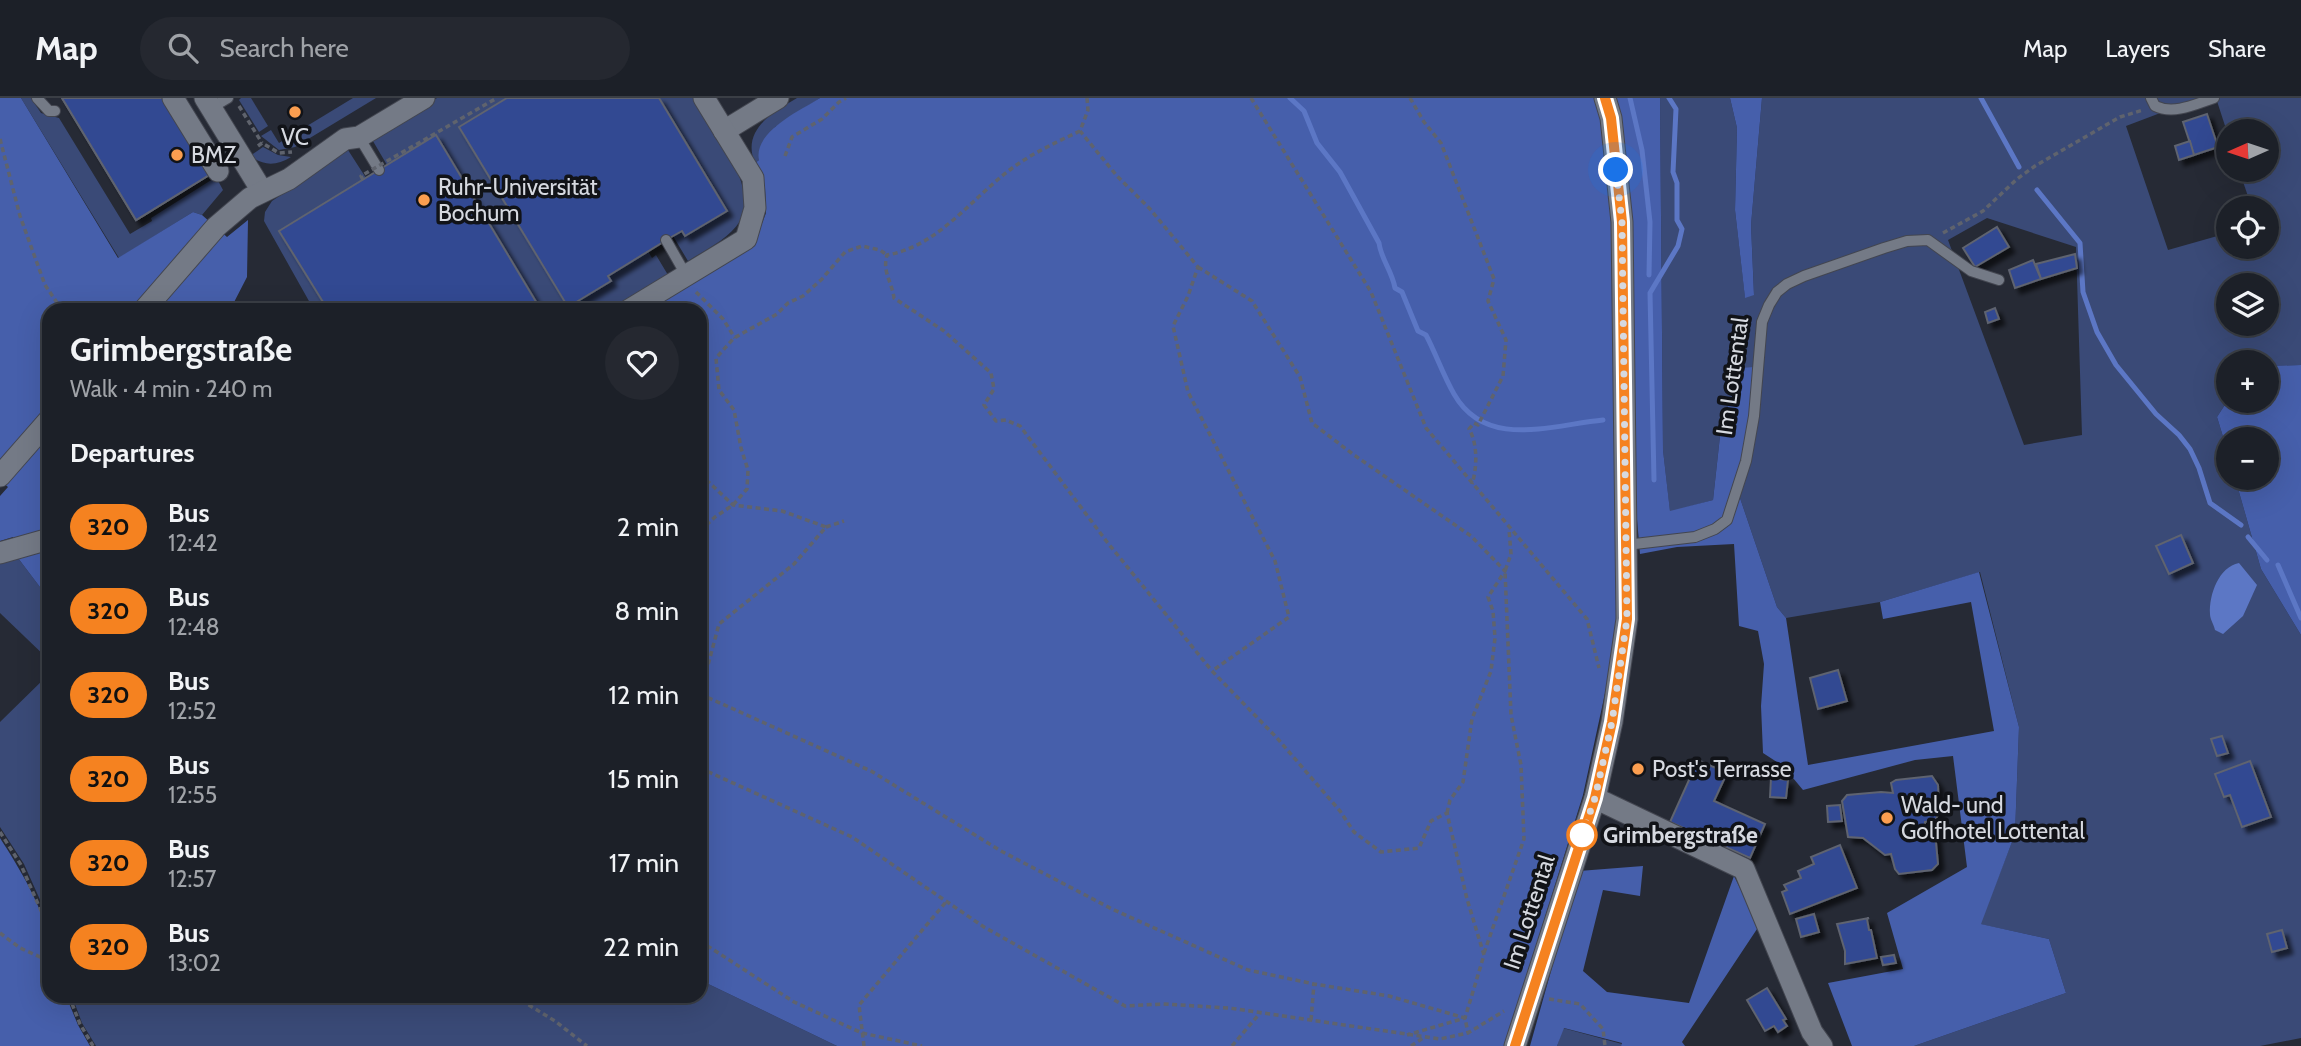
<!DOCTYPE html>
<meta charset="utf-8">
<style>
body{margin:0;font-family:Cabin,sans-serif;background:#252830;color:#f1f3f6;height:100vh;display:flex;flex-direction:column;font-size:26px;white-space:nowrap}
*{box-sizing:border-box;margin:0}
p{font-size:23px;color:#a0a3a8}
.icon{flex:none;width:38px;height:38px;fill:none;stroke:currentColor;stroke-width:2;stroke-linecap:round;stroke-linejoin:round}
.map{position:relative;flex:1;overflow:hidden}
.side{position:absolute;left:42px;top:205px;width:665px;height:700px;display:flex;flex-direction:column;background:#1c2028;border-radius:21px;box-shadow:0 7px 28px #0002,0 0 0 2px #3a3e45}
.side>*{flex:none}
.badge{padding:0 14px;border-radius:23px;font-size:24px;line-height:46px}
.needle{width:46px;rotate:267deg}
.controls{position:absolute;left:2216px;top:21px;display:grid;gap:14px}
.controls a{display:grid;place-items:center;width:63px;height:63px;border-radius:50%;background:#1c2028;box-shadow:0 7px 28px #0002,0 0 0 2px #3a3e45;font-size:35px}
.you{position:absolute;width:35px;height:35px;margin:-18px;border:5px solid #fff;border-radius:50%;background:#1a73e8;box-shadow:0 0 0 10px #1a73e833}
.map>.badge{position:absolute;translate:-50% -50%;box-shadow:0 0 0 4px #fff}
h2{padding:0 28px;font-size:26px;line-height:63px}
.round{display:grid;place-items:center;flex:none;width:74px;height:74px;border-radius:37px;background:#252830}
.overview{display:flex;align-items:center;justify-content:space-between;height:119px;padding:0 28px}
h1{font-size:33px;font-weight:800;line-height:52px}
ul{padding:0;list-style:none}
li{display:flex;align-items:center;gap:21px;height:84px;padding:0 28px}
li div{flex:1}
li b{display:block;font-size:26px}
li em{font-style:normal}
li .badge{min-width:77px;font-weight:700;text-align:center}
header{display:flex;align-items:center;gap:42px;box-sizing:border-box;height:98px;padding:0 35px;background:#1c2028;border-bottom:2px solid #3a3e45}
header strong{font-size:33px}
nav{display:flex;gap:38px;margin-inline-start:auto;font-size:24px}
.search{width:490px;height:63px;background:#252830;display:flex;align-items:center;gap:18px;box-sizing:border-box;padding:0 24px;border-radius:38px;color:#a0a3a8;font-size:26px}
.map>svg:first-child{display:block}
.green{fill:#3a4a77;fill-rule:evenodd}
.forest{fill:#465fab}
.water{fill:#5c77c5}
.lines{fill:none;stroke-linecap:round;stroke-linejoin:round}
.stream{stroke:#5c77c5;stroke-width:5}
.building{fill:#324892;stroke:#5e636f;stroke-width:2;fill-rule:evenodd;filter:url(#shadow)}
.lane-casing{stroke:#434650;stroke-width:12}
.street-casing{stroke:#434650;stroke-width:23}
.path{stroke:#5f636d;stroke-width:3.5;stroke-dasharray:5 3.5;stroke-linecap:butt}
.lane{stroke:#747a86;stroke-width:10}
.street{stroke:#747a86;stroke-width:21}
.path-bridge{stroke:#5f636d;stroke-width:3.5;stroke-dasharray:5 3.5;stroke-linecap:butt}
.line-casing{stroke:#fff;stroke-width:16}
.line{stroke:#f58220;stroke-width:10}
.walk{stroke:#d6d9e0;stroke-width:7;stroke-dasharray:0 12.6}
.poi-dot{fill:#fb9e50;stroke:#111318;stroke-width:2.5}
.stop-dot{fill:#fff;stroke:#f58220;stroke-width:3.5}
.labels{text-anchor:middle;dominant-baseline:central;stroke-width:7;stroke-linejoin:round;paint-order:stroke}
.poi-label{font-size:23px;fill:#d6d9e0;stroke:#111318;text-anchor:start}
.street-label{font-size:23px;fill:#d6d9e0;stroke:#111318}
.stop-label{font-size:23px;font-weight:bold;fill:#d6d9e0;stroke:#111318;text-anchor:start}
</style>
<header>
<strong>Map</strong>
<div class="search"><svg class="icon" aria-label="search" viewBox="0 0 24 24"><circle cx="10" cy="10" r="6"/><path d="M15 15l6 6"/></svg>Search here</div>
<nav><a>Map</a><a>Layers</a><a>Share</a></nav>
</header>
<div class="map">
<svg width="2301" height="948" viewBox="0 0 2301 948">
<defs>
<filter id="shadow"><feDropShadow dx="5.5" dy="5.5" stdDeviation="2" flood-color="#0009"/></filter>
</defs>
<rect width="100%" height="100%" fill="#262a35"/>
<g class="green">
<path d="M 21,0 L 31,0 L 41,15 L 59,20 L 130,136 L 152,123 L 151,120 L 216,79 L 223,92 L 202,117 L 193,114 L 119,160 Z"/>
<path d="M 241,0 L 251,0 L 268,28 L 259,34 L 239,2 Z"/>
<path d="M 353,0 L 376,0 L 295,49 L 279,52 L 261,38 L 271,32 L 279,45 Z"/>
<path d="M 437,0 L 507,0 L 459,30 L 568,209 L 611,183 L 608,178 L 648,153 L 652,160 L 656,157 L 668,177 L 611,212 L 541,212 L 436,37 L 387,67 L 370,38 Z"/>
<path d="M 659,0 L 693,0 C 711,29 760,88 740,123 C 729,141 705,152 688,163 L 673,138 L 682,133 L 686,138 L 727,113 Z"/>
<path d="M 797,0 L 820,0 L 775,29 L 759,62 L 755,65 C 741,32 773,14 797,0 Z"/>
<path d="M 1660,0 L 1730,0 L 1737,30 L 1735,112 L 1745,199 L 1754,196 L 1751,127 L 1762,0 L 2200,0 L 2126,28 L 2168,152 L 2228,135 L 2228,149 L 2266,149 L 2266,110 L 2252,110 L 2239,72 L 2266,72 L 2266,33 L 2228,33 L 2228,37 L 2216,0 L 2301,0 L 2301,267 L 2266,268 L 2266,264 L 2228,264 L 2228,302 L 2217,319 L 2228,355 L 2228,380 L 2235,380 L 2261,471 L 2301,537 L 2301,940 L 2260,948 L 1914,948 L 2066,895 L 2049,841 L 1980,826 L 2015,736 L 2019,629 L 1980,474 L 1880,504 L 1786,520 L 1777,509 L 1740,400 L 1749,335 L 1721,329 L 1713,402 L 1670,414 L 1663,352 ZM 1987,120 L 2076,149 L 2082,337 L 2024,347 L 1948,142 ZM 2228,187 L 2266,187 L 2266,226 L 2228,226 Z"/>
<path d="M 263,49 L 278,57 L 291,59 C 276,68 264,68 250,58 Z"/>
<path d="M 348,52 L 366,80 L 280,133 L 328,212 L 314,212 L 264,123 L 265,114 L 272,103 Z"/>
<path d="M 18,460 L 49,501 L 49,562 L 0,515 L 0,466 Z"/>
<path d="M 49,576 L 49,637 L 42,645 L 40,674 L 49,681 L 49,822 L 24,766 L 0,729 L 0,624 Z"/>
<path d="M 700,882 L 837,948 L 96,948 L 82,925 L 72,898 L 700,898 Z"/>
<path d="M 1563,930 L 1622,946 L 1621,948 L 1557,948 Z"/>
</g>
<g class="forest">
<path d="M 0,0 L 21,0 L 118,160 L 193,114 L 202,117 L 227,139 L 248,122 L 247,179 L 230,212 L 49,212 L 49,501 L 18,460 L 13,439 L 0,443 L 0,398 L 8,389 L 0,382 Z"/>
<path d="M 820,0 L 1660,0 L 1663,352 L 1670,413 L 1713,402 L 1721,329 L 1741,270 L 1754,269 L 1749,335 L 1740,400 L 1777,509 L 1786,520 L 1808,667 L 1994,633 L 1971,504 L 1883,521 L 1880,504 L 1979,474 L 2019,629 L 2015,736 L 1981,826 L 2049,841 L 2066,895 L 1914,948 L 1852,948 L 1828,885 L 1903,871 L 1887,815 L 1967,769 L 1953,658 L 1915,662 L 1803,692 L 1783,668 L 1763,655 L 1761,608 L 1764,566 L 1758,533 L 1739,528 L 1734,446 L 1677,449 L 1640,456 L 1635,398 L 1620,526 L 1583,697 L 1505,948 L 837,948 L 700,882 L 700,212 L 645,212 L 757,138 L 766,115 L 765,90 L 755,65 L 759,62 C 753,34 801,12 820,0 Z"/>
<path d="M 1730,0 L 1762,0 L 1751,127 L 1754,197 L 1745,200 L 1735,112 L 1737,30 Z"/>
<path d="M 2301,267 L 2301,537 L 2261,471 L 2235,380 L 2266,380 L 2266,341 L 2228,341 L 2228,355 L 2217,319 L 2228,302 L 2266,303 L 2266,268 Z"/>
<path d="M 0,740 C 18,768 44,810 49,843 C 51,861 49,880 49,898 L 66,898 L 78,927 L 90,948 L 0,948 Z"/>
<path d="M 1643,768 L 1640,798 L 1603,792 L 1583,873 L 1607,894 L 1689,905 L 1734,778 L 1759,828 L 1682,944 L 1685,948 L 1621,948 L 1622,945 L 1564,930 L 1557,948 L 1530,948 L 1579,773 Z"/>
</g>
<path class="water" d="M 2239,465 L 2257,487 L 2243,518 L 2223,536 L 2215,532 C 2214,527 2210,521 2210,516 C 2209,496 2219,469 2239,465 Z"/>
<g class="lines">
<g class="stream">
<path d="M 1290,0 L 1304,13 L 1317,45 L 1340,74 L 1379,145 C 1381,161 1392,173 1395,190 L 1402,194 L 1418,233 L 1426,237 C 1436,256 1443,277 1454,296 C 1486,352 1551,327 1603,322"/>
<path d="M 1630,0 L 1642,52 L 1650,124 L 1649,177"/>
<path d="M 1981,0 L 2019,69"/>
<path d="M 2037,92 L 2080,145 L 2083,194 L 2097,234 L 2116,267 L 2156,316 L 2179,337 L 2190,351 L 2199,370 L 2210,405 L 2241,427"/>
<path d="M 1654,382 L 1650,195 L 1678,148 L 1682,131 L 1677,122 L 1677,85 L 1673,74 L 1676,11 L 1669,0"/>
<path d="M 2248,439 L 2267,462"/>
<path d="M 2278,467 L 2301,520"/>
</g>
</g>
<g class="building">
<path d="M 62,0 L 125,0 L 115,6 L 126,26 L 143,16 L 133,0 L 169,0 L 214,74 L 136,122 ZM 141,42 L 153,62 L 135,73 L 123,53 Z"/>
<path d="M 62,0 L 169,0 L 214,74 L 136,122 Z"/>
<path d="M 507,0 L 659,0 L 727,113 L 685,138 L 682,133 L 673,138 L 608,178 L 611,183 L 568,209 L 459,29 Z"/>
<path d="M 2207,16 L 2218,49 L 2194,57 L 2183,24 Z"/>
<path d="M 436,37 L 541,212 L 328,212 L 279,133 Z"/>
<path d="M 2190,43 L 2194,57 L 2179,62 L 2175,48 Z"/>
<path d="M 1997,129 L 2009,149 L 1975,169 L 1963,150 Z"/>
<path d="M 2075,156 L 2077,170 L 2041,181 L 2036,166 Z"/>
<path d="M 2033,162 L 2041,181 L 2015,190 L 2009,172 Z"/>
<path d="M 1995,210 L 1999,221 L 1988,225 L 1985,214 Z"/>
<path d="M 2181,437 L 2193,465 L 2169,476 L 2156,448 Z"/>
<path d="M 1838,572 L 1847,603 L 1818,611 L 1810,580 Z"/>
<path d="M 2222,638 L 2228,655 L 2217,658 L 2211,641 Z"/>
<path d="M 1698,662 L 1727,675 L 1714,703 L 1765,726 L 1750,760 L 1670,724 Z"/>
<path d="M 2250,663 L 2271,719 L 2242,729 L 2230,697 L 2224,699 L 2215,676 Z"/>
<path d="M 1932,678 L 1938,687 L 1939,714 L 1936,721 L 1925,724 L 1925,730 L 1932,729 L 1935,734 L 1938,766 L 1932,772 L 1899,776 L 1895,771 L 1891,756 L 1885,757 L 1863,740 L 1848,739 L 1842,703 L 1847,697 L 1881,694 L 1893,695 L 1891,685 L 1896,682 Z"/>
<path d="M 1771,680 L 1788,682 L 1786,700 L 1770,699 Z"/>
<path d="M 1840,707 L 1842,723 L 1828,724 L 1827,708 Z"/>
<path d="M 1840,747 L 1857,790 L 1790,816 L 1782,794 L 1787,792 L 1784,787 L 1801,780 L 1798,773 L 1814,766 L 1811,759 Z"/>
<path d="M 1814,816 L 1819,834 L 1801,839 L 1796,821 Z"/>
<path d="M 1869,820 L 1867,821 L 1869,832 L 1871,832 L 1877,860 L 1845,866 L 1845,853 L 1837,826 Z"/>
<path d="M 2282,832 L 2287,850 L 2272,854 L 2267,836 Z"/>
<path d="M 1894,857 L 1896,865 L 1883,867 L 1881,859 Z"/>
<path d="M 1767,890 L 1786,921 L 1783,922 L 1787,928 L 1778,934 L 1774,928 L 1765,933 L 1747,902 Z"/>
</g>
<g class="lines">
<g class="lane-casing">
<g id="lane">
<path d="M 37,0 L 49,13 L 55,13"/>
<path d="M 2151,0 L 2155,8 C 2174,17 2196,6 2214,0"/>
<path d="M 211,10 L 228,0"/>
<path d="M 359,39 L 379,72"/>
<path d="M 666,142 L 686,177"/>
<path d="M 1626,447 L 1695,439 L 1715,431 L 1727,422 L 1746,363 L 1754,318 L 1762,224 L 1769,207 L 1777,194 L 1787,186 L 1804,178 L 1884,150 L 1907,143 L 1928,142 L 1971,173 L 1999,182"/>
</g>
</g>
<g class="street-casing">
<g id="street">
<path d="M 173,0 L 218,73"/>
<path d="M 205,0 L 262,93"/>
<path d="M 724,33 L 778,0"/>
<path d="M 144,212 L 216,129 L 250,100 L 289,81 L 345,41 L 359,39 L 424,0"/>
<path d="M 629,212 L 746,141 L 755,110 L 753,80 L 704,0"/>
<path d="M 0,378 L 49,322"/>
<path d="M 0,455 L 49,441"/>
<path d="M 1595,700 L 1744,771 L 1812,934 L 1822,948"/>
<path d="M 1515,948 L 1595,700 L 1612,624 L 1627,521 L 1622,124 L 1611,20 L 1605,0"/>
</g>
</g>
<g class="path">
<path d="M 1087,0 L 1088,12 L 1080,33 L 1117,78 L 1150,111 L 1198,169 L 1188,198 L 1173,228 L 1188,294 L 1275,463 L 1289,519 L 1212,573 L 1277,640 L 1340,713 L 1354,734 L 1381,754 L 1419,750 L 1431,723 L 1447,715 L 1467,801 L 1484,857 L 1465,920 L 1407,937"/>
<path d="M 1251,0 L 1371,194 L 1426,330 L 1587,521 L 1599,570"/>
<path d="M 1410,0 L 1424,24 L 1441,45 L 1494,181 L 1488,203 L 1506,242 L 1503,278 L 1478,327 L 1474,325 L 1469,331 C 1478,346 1477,370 1472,386"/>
<path d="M 239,8 L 262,45"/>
<path d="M 1080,33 C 1059,43 1037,53 1018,66 C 975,95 941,148 887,157 C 882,174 892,184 894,200 L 944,233 L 991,275 L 994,291 L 984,307 L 996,323 L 1006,322 L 1020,328 L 1107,444 L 1212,573"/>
<path d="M 0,41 L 20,118 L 45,187 L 62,212"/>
<path d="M 258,48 L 262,45 L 279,55 L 292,54"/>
<path d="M 785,58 L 792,39 L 822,21 L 839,4 L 846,0"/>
<path d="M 1943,135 L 1983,113 L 2017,81 L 2035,68 L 2120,19 L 2143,12"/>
<path d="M 1198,169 L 1252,203 L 1300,279 L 1312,325 L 1354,357 L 1471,438 L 1505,473 L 1488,499 L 1493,513 L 1495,540 L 1491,573 L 1472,621 L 1463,684 L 1450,702 L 1447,715"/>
<path d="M 696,194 L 723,221 L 735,240"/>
<path d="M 700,376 L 733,407 L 782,413 L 826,429 L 794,466 L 719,526 L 700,597"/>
<path d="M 826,429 L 844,423"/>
<path d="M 700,433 L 715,419 L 733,407 L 747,391 L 748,372 L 741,350 L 734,312 L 719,292 L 716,260 L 734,240 L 777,216 L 788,205 L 803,198 L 822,181 L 845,154 L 862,148 L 880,152 L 887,157"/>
<path d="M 700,596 L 871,673 L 1001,753 L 1112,811 L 1248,872 L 1314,886 L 1389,898 L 1465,920 L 1468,935"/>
<path d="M 700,670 L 852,739 L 984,829 L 1125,908 L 1163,906 L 1229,910 L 1440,941 L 1468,935 L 1504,913"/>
<path d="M 0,734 L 21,767 L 49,831"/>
<path d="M 0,835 L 20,850 L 49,863"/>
<path d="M 700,843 L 794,904 L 862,935 L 922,948"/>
<path d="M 1484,855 L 1524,741 L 1521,667 L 1511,617 L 1505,473 L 1511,456 L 1509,431"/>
<path d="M 69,898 L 80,926 L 93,948"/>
<path d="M 514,898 L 555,923 L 587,948"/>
<path d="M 1549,901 L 1580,906 L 1603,931 L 1605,948"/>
<path d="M 1311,922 L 1314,886"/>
<path d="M 864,948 L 859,907 L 946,804"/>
<path d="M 1232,948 L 1260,915"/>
<path d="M 1411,948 L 1423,940"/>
</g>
<use href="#lane" class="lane"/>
<use href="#street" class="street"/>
<path class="path-bridge" d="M 363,82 L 361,78 L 497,0"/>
</g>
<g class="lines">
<g class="line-casing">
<path id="line" d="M 1515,948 L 1595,700 L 1612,624 L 1627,521 L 1622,124 L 1611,20 L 1605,0"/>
</g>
<use href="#line" class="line"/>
<path class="walk" d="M 1582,737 L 1595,700 L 1612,624 L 1627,521 L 1622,124 L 1616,72"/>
</g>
<g class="poi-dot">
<circle cx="295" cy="14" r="7"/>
<circle cx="177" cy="57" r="7"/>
<circle cx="424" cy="102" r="7"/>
<circle cx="1638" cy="671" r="7"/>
<circle cx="1887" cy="720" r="7"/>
</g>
<circle class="stop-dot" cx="1582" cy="737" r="14"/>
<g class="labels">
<g class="poi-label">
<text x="295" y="39" text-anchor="middle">VC</text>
<text x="191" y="57">BMZ</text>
<text x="438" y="89">Ruhr-Universität<tspan x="438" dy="26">Bochum</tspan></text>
<text x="1652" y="671">Post's Terrasse</text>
<text x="1901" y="707">Wald- und<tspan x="1901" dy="26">Golfhotel Lottental</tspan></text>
</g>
<g class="street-label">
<text transform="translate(1732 278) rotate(-82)">Im Lottental</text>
<text transform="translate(1529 814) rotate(-72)">Im Lottental</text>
</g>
<g class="stop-label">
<text x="1603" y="737">Grimbergstraße</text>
</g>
</g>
</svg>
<div class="controls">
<a><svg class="needle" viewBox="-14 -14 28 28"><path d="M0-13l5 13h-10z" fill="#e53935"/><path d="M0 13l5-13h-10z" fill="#a0a3a8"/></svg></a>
<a><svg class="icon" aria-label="locate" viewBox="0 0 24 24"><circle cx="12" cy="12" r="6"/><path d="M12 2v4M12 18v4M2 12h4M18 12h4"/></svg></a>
<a><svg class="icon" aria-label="layers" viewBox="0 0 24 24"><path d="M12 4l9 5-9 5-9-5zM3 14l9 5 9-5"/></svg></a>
<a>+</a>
<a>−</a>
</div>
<div class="you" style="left:1616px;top:72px"></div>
<section class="side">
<div class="overview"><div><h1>Grimbergstraße</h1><p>Walk · 4 min · 240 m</p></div><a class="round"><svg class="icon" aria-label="heart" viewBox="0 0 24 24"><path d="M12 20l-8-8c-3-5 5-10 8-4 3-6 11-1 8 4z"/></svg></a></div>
<h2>Departures</h2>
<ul>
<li><span class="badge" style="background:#f58220;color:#111">320</span><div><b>Bus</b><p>12:42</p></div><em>2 min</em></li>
<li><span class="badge" style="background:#f58220;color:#111">320</span><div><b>Bus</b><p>12:48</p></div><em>8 min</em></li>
<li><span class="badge" style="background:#f58220;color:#111">320</span><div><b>Bus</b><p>12:52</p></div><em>12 min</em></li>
<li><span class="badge" style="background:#f58220;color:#111">320</span><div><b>Bus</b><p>12:55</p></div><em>15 min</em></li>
<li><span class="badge" style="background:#f58220;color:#111">320</span><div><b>Bus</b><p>12:57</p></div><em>17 min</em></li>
<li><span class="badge" style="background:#f58220;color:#111">320</span><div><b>Bus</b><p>13:02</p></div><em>22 min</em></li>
</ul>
</section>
</div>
